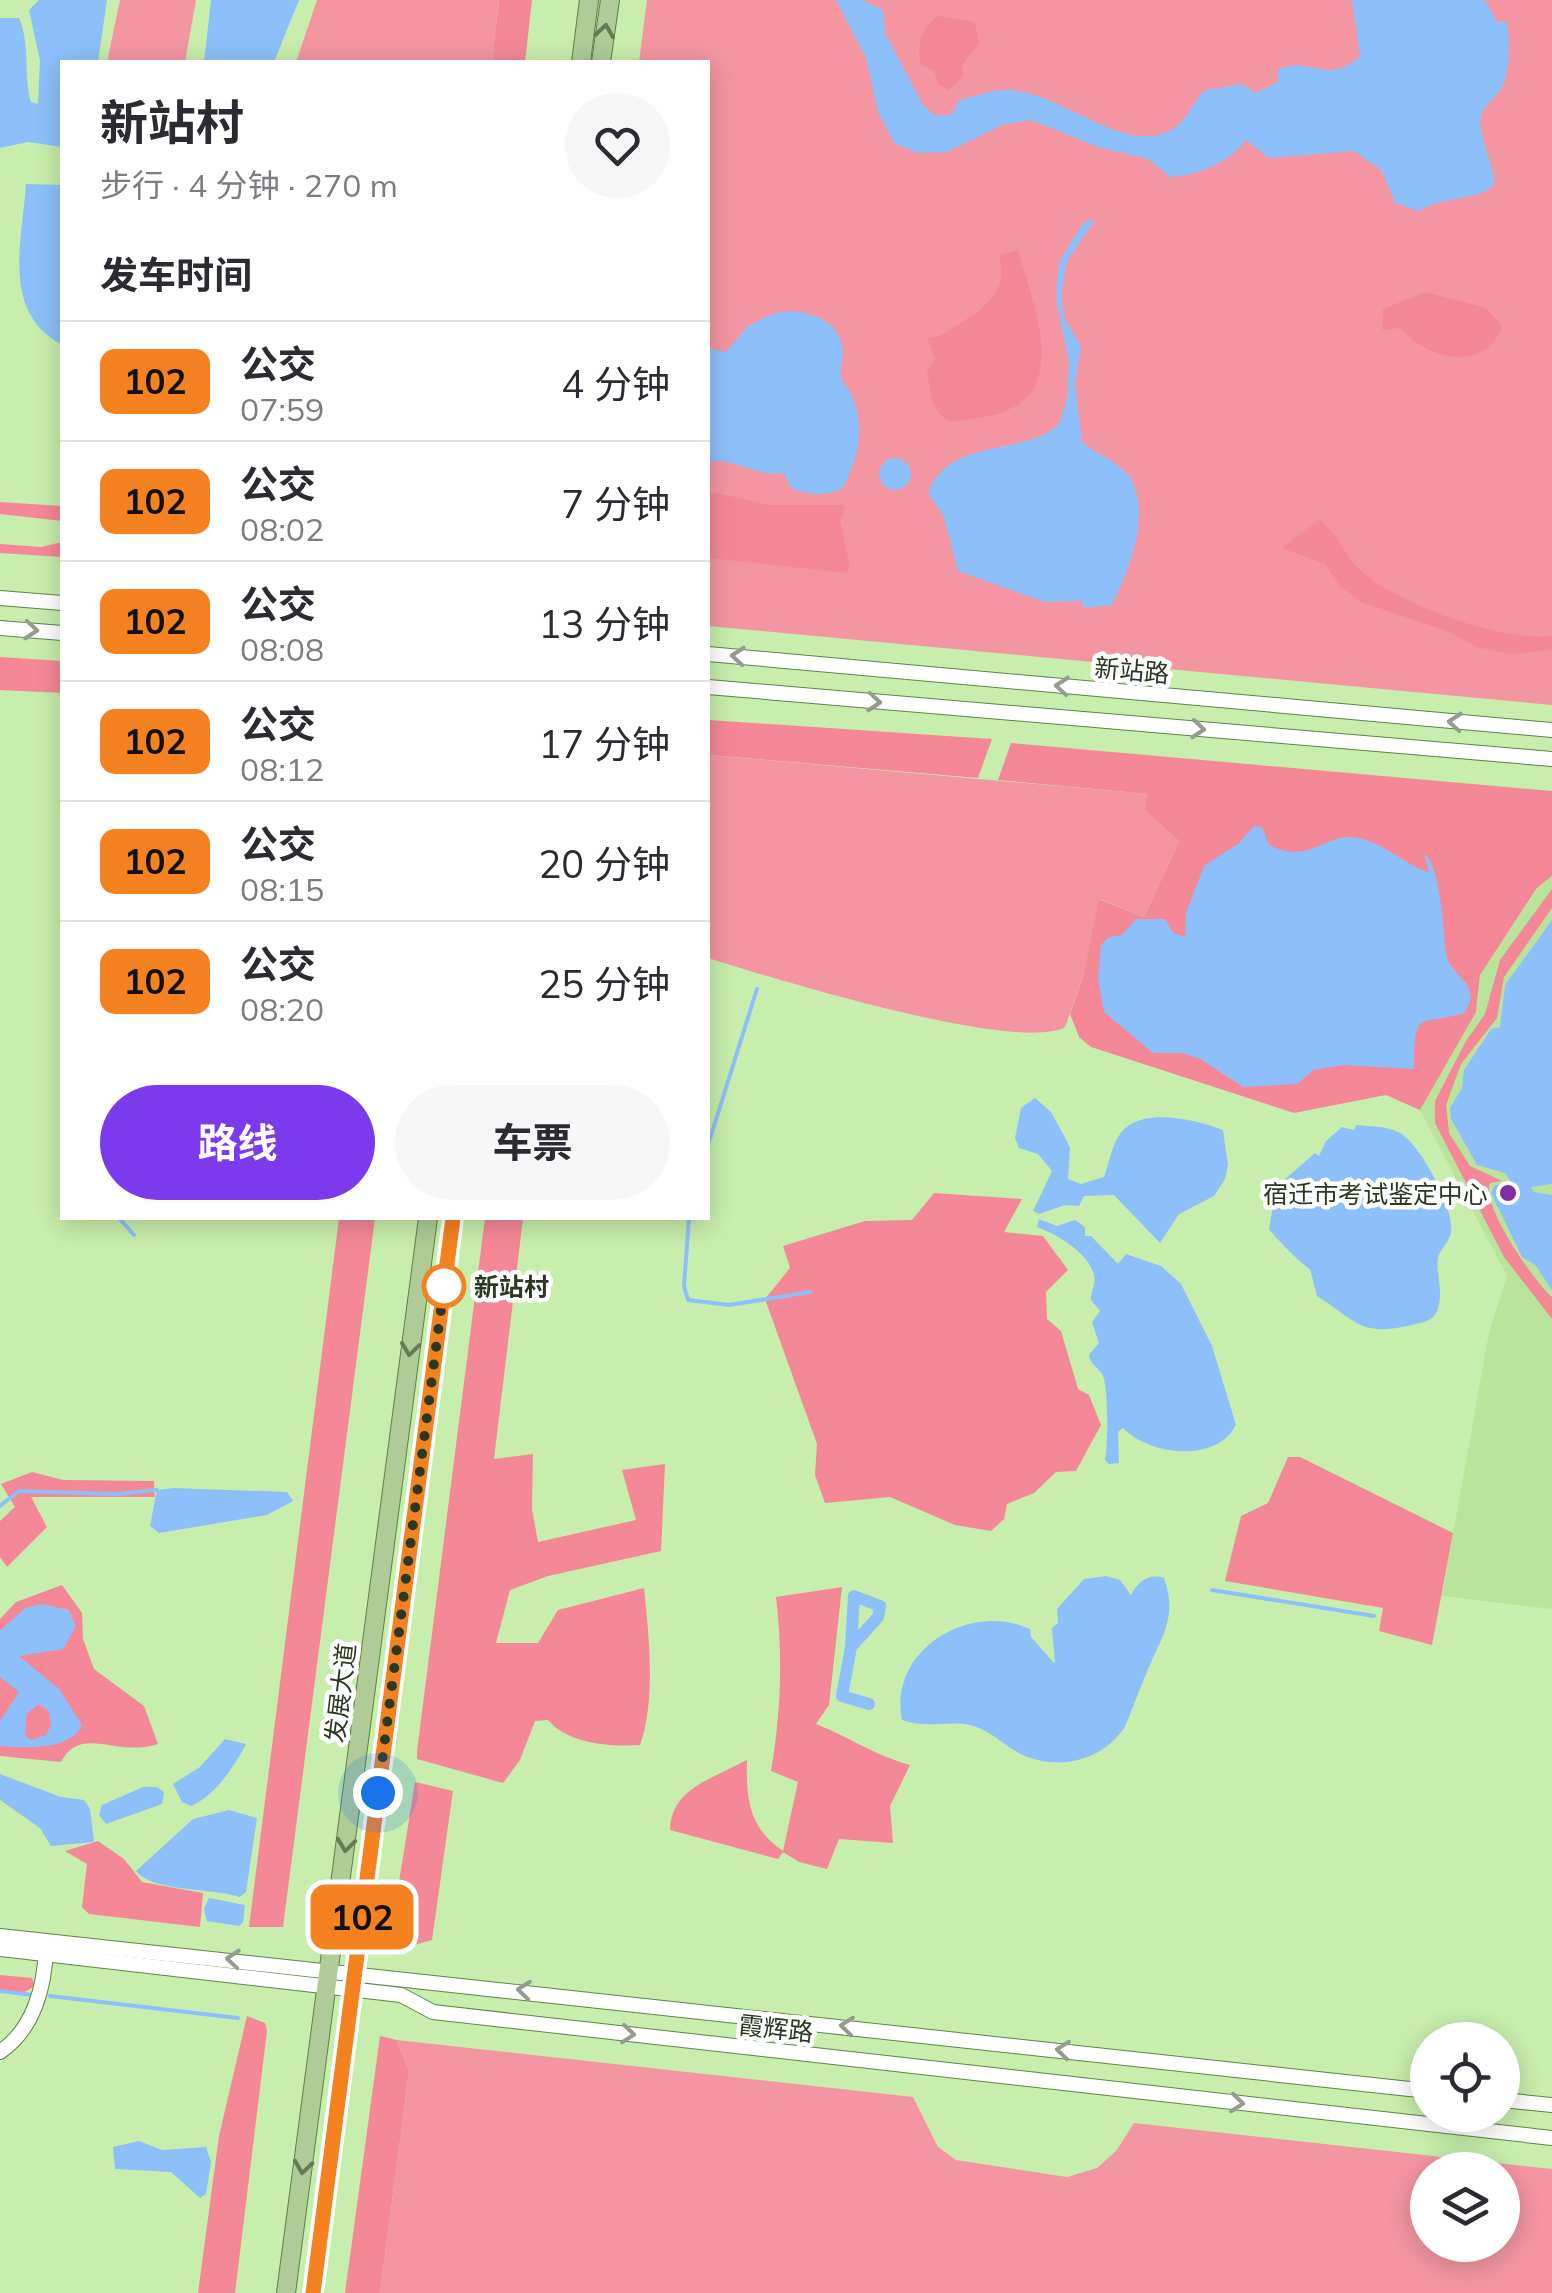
<!DOCTYPE html>
<html lang="zh">
<meta charset="utf-8">
<style>
body{margin:0;font-family:Mulish,"Noto Sans SC",sans-serif;background:#f7f7f7;color:#2b2b33;height:100vh;display:flex;flex-direction:column;font-size:38px;white-space:nowrap}
*{box-sizing:border-box;margin:0}
p{font-size:32px;color:#7c7c81}
.icon{flex:none;width:55px;height:55px;fill:none;stroke:currentColor;stroke-width:2;stroke-linecap:round;stroke-linejoin:round}
.map{position:relative;flex:1;overflow:hidden}
.details{position:absolute;left:60px;top:60px;width:650px;height:1160px;display:flex;flex-direction:column;background:#fff;border-radius:0px;box-shadow:0 5px 25px #0003}
.details>*{flex:none}
.badge{padding:0 20px;border-radius:15px;font-size:35px;line-height:65px}
.controls{position:absolute;left:1410px;top:2022px;display:grid;gap:20px}
.controls a{display:grid;place-items:center;width:110px;height:110px;border-radius:50%;background:#fff;box-shadow:0 5px 25px #0003;font-size:50px}
.you{position:absolute;width:50px;height:50px;margin:-25px;border:8px solid #fff;border-radius:50%;background:#1a73e8;box-shadow:0 0 0 15px #1a73e833}
.map>.badge{position:absolute;translate:-50% -50%;box-shadow:0 0 0 5px #fff}
h2{padding:0 40px;font-size:38px;line-height:90px}
.round{display:grid;place-items:center;flex:none;width:105px;height:105px;border-radius:52px;background:#f7f7f7}
.summary{display:flex;align-items:center;justify-content:space-between;height:170px;padding:0 40px}
h1{font-size:48px;font-weight:700;line-height:75px}
.primary-button{display:flex;gap:20px;margin-top:auto;padding:20px 40px}
.primary-button a{flex:1;height:115px;border-radius:60px;background:#7c3aed;color:#fff;font-size:40px;font-weight:700;line-height:115px;text-align:center}
.primary-button a+a{background:#f7f7f7;color:#2b2b33}
ul{padding:0;list-style:none}
li{display:flex;align-items:center;gap:30px;height:120px;padding:0 40px;border-top:2px solid #e1e1e2}
li div{flex:1}
li b{display:block;font-size:38px}
li em{font-style:normal}
li .badge{min-width:110px;font-weight:700;text-align:center}
.map>svg:first-child{display:block}
.built{fill:#bae49c}
.green{fill:#f496a1;fill-rule:evenodd}
.forest{fill:#f58896}
.water{fill:#8dc0fa;fill-rule:evenodd}
.lines{fill:none;stroke-linecap:round;stroke-linejoin:round}
.stream{stroke:#8dc0fa;stroke-width:4}
.canal{stroke:#8dc0fa;stroke-width:12}
.minor-casing{stroke:#608346;stroke-width:16}
.major-casing{stroke:#5d8240;stroke-width:20}
.minor{stroke:#fff;stroke-width:14}
.major{stroke:#afcb97;stroke-width:18}
.oneway{stroke:#667b55}
.oneway2{stroke:#949c8f}
.line-casing{stroke:#fff;stroke-width:22}
.line{stroke:#f58220;stroke-width:15}
.walk{stroke:#2a391f;stroke-width:10;stroke-dasharray:0 18}
.poi-dot{fill:#7e30a2;stroke:#fff;stroke-width:4}
.stop-dot{fill:#fff;stroke:#f58220;stroke-width:5}
.labels{text-anchor:middle;dominant-baseline:central;stroke-width:9;stroke-linejoin:round;paint-order:stroke}
.street-label{font-size:25px;fill:#2a391f;stroke:#fff}
.poi-label{font-size:25px;fill:#2a391f;stroke:#fff;text-anchor:end}
.stop-label{font-size:25px;font-weight:bold;fill:#2a391f;stroke:#fff;text-anchor:start}
</style>
<div class="map">
<svg width="1552" height="2293" viewBox="0 0 1552 2293">
<rect width="100%" height="100%" fill="#c7eeac"/>
<path class="built" d="M 1552,876 L 1552,1609 L 1442,1596 L 1489,1332 L 1507,1276 L 1420,1110 L 1478,1001 L 1480,975 L 1538,888 Z"/>
<g class="green">
<path d="M 120,0 L 196,0 L 185,62 L 107,62 Z"/>
<path d="M 317,0 L 499,0 L 492,62 L 296,62 Z"/>
<path d="M 647,0 L 1552,0 L 1552,705 L 708,626 L 708,62 L 639,62 Z"/>
<path d="M 708,755 L 1149,794 L 1144,810 L 1179,841 L 1144,917 L 1100,899 L 1083,977 L 1065,1027 C 1018,1054 768,977 708,958 Z"/>
<path d="M 397,2040 L 913,2097 L 938,2147 L 956,2160 L 1067,2177 L 1097,2168 L 1116,2151 L 1134,2123 L 1552,2169 L 1552,2293 L 380,2293 L 409,2072 ZM 1428,2170 L 1502,2170 L 1502,2245 L 1428,2245 Z"/>
</g>
<g class="forest">
<path d="M 499,0 L 532,0 L 525,62 L 492,62 Z"/>
<path d="M 938,16 L 975,22 L 979,44 L 962,65 L 963,77 L 948,90 L 938,84 L 934,71 L 921,64 C 916,45 922,27 938,16 Z"/>
<path d="M 1018,250 C 1030,295 1068,379 1012,408 C 993,418 971,419 951,422 C 929,411 931,392 927,370 L 935,359 L 927,338 C 941,338 946,332 957,325 C 985,308 1009,292 999,255 Z"/>
<path d="M 1426,292 L 1486,308 L 1502,326 C 1485,375 1426,359 1401,328 L 1382,330 L 1383,309 Z"/>
<path d="M 708,491 L 770,505 L 845,505 L 840,520 L 850,567 L 846,573 L 709,558 Z"/>
<path d="M 0,502 L 62,506 L 62,521 L 0,514 Z"/>
<path d="M 1319,520 C 1335,529 1344,554 1358,568 C 1395,604 1502,642 1552,636 L 1552,650 L 1511,654 L 1476,647 L 1450,632 L 1361,602 L 1340,586 L 1325,564 L 1282,548 Z"/>
<path d="M 62,542 L 62,557 L 0,553 L 0,544 L 41,547 Z"/>
<path d="M 0,657 L 62,661 L 62,693 L 0,690 Z"/>
<path d="M 708,720 L 992,739 L 978,778 L 708,755 Z"/>
<path d="M 1011,743 L 1552,791 L 1552,876 L 1537,888 L 1480,975 L 1476,1012 L 1420,1110 L 1386,1095 L 1294,1113 L 1091,1047 L 1079,1037 L 1070,1014 L 1083,977 L 1099,899 L 1144,917 L 1179,841 L 1144,810 L 1148,794 L 998,780 Z"/>
<path d="M 1552,889 L 1552,908 L 1504,977 L 1497,1018 L 1461,1064 L 1446,1105 L 1449,1133 L 1470,1166 L 1502,1181 L 1490,1183 C 1480,1204 1535,1283 1552,1297 L 1552,1319 L 1504,1257 L 1435,1123 L 1435,1101 L 1466,1041 L 1485,1014 L 1500,960 Z"/>
<path d="M 934,1193 L 1022,1199 L 1004,1232 L 1043,1236 L 1068,1270 L 1046,1292 L 1047,1319 L 1061,1331 L 1078,1389 L 1089,1395 L 1101,1425 L 1076,1471 L 1056,1472 L 1034,1493 L 1007,1504 L 1004,1519 L 991,1531 L 955,1525 L 890,1497 L 825,1503 L 815,1475 L 817,1444 L 765,1299 L 790,1268 L 783,1246 L 865,1221 L 912,1220 Z"/>
<path d="M 339,1218 L 375,1218 L 283,1927 L 249,1927 Z"/>
<path d="M 485,1218 L 523,1218 L 494,1459 L 533,1454 L 532,1509 L 538,1542 L 636,1520 L 622,1470 L 665,1464 L 661,1551 L 548,1576 L 510,1590 L 496,1643 L 538,1643 L 558,1610 L 644,1588 C 649,1636 656,1700 640,1745 C 611,1747 568,1744 548,1720 L 535,1721 L 520,1760 L 503,1783 L 417,1759 L 417,1751 Z"/>
<path d="M 1288,1457 L 1300,1457 L 1453,1533 L 1432,1645 L 1379,1631 L 1383,1608 L 1225,1581 L 1241,1516 L 1268,1503 Z"/>
<path d="M 32,1472 L 63,1480 L 154,1481 L 155,1497 L 31,1497 L 47,1527 L 7,1567 L 0,1557 L 0,1521 L 15,1507 L 1,1484 Z"/>
<path d="M 62,1585 L 82,1613 L 83,1639 L 94,1669 L 144,1706 L 158,1744 C 116,1758 81,1724 61,1762 L 0,1756 L 0,1619 L 16,1602 Z"/>
<path d="M 842,1587 L 829,1705 L 816,1724 C 851,1738 872,1754 910,1765 L 890,1806 L 893,1843 L 839,1839 L 827,1869 L 799,1862 L 783,1852 L 778,1859 L 670,1830 C 671,1788 714,1778 747,1760 C 746,1800 749,1828 783,1851 L 798,1782 L 771,1771 C 781,1713 783,1655 776,1597 Z"/>
<path d="M 415,1782 L 453,1791 L 432,1940 L 411,1946 L 394,1941 L 391,1932 Z"/>
<path d="M 98,1841 L 124,1859 L 142,1882 L 203,1893 L 200,1927 L 89,1914 L 82,1907 L 87,1864 L 65,1851 Z"/>
<path d="M 0,1975 L 32,1978 L 35,1986 L 21,1994 L 0,1991 Z"/>
<path d="M 247,2016 L 265,2023 L 267,2031 L 235,2293 L 198,2293 L 219,2136 Z"/>
<path d="M 380,2036 L 397,2040 L 409,2072 L 380,2293 L 345,2293 Z"/>
</g>
<g class="water">
<path d="M 39,0 L 107,0 L 98,62 L 62,62 L 62,147 L 28,142 L 0,148 L 0,18 L 19,18 C 31,46 23,75 31,102 L 38,104 L 40,61 L 29,10 Z"/>
<path d="M 211,0 L 299,0 L 274,62 L 204,62 Z"/>
<path d="M 836,0 L 863,0 L 883,10 L 885,33 L 923,105 L 934,115 L 951,115 L 959,100 C 973,97 990,90 1004,90 C 1058,88 1123,157 1171,130 C 1189,119 1191,103 1205,90 L 1242,84 L 1256,93 L 1278,82 L 1278,70 C 1307,54 1327,87 1360,56 L 1352,0 L 1485,0 L 1497,22 L 1507,22 C 1509,42 1511,68 1502,87 C 1497,96 1486,104 1482,113 C 1475,132 1495,163 1494,185 C 1474,202 1442,196 1419,211 L 1395,203 L 1382,171 L 1354,151 L 1269,158 L 1246,140 C 1231,162 1197,176 1170,177 L 1148,159 L 1098,147 L 1031,120 L 1005,124 L 947,152 L 917,153 L 894,143 L 878,112 L 866,58 Z"/>
<path d="M 26,184 L 62,185 L 62,345 C 1,312 22,243 26,184 Z"/>
<path d="M 1096,219 L 1067,261 L 1061,295 L 1064,318 L 1081,346 L 1075,384 L 1082,442 C 1096,454 1117,461 1128,475 C 1154,510 1128,572 1112,605 L 1084,608 L 1081,601 L 1045,602 L 958,571 L 943,515 L 928,493 C 948,436 1026,457 1059,424 L 1067,400 L 1069,361 L 1056,299 L 1057,281 L 1060,260 L 1084,222 Z"/>
<path d="M 792,311 C 817,314 840,323 843,351 C 843,359 840,367 841,375 C 842,384 849,388 852,396 C 866,430 858,458 843,488 C 823,497 811,495 791,488 L 784,473 C 756,478 733,456 708,462 L 708,348 L 726,352 L 748,326 L 775,313 Z"/>
<circle cx="895" cy="474" r="16"/>
<path d="M 1254,826 L 1262,827 L 1269,845 C 1311,866 1325,831 1358,838 C 1387,844 1409,868 1429,872 L 1424,854 C 1441,863 1444,938 1446,953 C 1449,978 1485,983 1464,1013 C 1416,1027 1415,1008 1414,1069 L 1343,1065 L 1313,1070 L 1297,1084 L 1243,1087 L 1201,1059 L 1182,1053 L 1153,1053 L 1104,1012 L 1098,980 L 1101,945 L 1109,937 L 1122,935 L 1136,919 L 1165,919 L 1173,933 L 1185,937 L 1186,913 L 1204,866 L 1239,843 Z"/>
<path d="M 1552,920 L 1552,1184 L 1531,1187 L 1534,1192 L 1552,1195 L 1552,1290 L 1535,1265 L 1522,1257 L 1491,1193 L 1495,1185 L 1509,1184 L 1510,1180 L 1505,1173 L 1477,1165 L 1451,1119 L 1450,1108 L 1462,1088 L 1464,1070 L 1491,1029 L 1500,1027 L 1505,985 Z"/>
<path d="M 1035,1098 L 1051,1112 L 1070,1147 L 1068,1179 L 1081,1184 L 1104,1177 C 1110,1161 1113,1136 1128,1126 C 1151,1109 1198,1120 1223,1130 L 1228,1165 L 1225,1179 L 1214,1196 L 1179,1214 L 1160,1243 L 1114,1195 L 1084,1196 L 1079,1206 L 1065,1205 L 1039,1214 L 1033,1211 L 1052,1171 L 1038,1154 L 1019,1148 L 1015,1138 L 1021,1108 Z"/>
<path d="M 1356,1125 C 1372,1127 1385,1125 1400,1133 C 1420,1144 1455,1209 1451,1232 C 1449,1243 1440,1249 1438,1258 C 1435,1274 1445,1290 1437,1311 C 1432,1322 1423,1322 1412,1325 C 1360,1337 1358,1322 1317,1296 L 1310,1269 C 1301,1264 1277,1239 1269,1229 L 1276,1187 L 1315,1153 L 1319,1156 L 1326,1141 L 1342,1127 L 1354,1130 Z"/>
<path d="M 1039,1219 L 1057,1226 L 1075,1220 L 1085,1227 L 1085,1236 L 1091,1236 L 1118,1264 L 1126,1254 L 1161,1266 L 1181,1284 L 1212,1346 L 1236,1425 C 1216,1464 1149,1455 1123,1428 L 1118,1432 L 1119,1463 L 1109,1464 L 1105,1460 C 1108,1445 1109,1385 1102,1374 C 1096,1365 1091,1366 1089,1355 L 1099,1343 L 1092,1322 L 1100,1311 L 1091,1300 C 1091,1290 1096,1284 1094,1276 C 1090,1253 1056,1234 1037,1227 Z"/>
<path d="M 174,1488 L 287,1492 L 293,1501 L 267,1515 L 159,1533 L 150,1526 L 157,1490 Z"/>
<path d="M 1106,1576 L 1120,1580 L 1131,1595 C 1138,1582 1148,1573 1164,1578 C 1178,1617 1162,1635 1147,1672 C 1142,1682 1128,1722 1124,1728 C 1102,1761 1058,1771 1023,1755 C 1006,1748 990,1729 970,1725 C 947,1720 927,1729 902,1720 C 888,1650 970,1601 1030,1629 L 1031,1637 L 1055,1664 L 1052,1628 L 1058,1623 L 1057,1609 L 1084,1579 Z"/>
<path d="M 42,1604 L 69,1610 L 76,1626 L 63,1649 L 19,1656 L 59,1689 L 82,1725 C 71,1751 24,1748 0,1746 L 0,1721 L 19,1692 L 0,1677 L 0,1631 L 25,1608 ZM 38,1704 L 49,1711 L 51,1725 L 46,1735 L 31,1740 L 25,1736 L 26,1715 Z"/>
<path d="M 225,1739 L 246,1744 C 234,1767 215,1796 191,1806 L 182,1802 L 173,1784 L 200,1767 Z"/>
<path d="M 0,1774 L 61,1797 L 84,1800 L 90,1809 L 94,1842 L 51,1846 L 40,1828 L 0,1800 Z"/>
<path d="M 143,1787 L 157,1787 L 164,1792 L 162,1804 L 106,1824 L 99,1815 L 102,1805 Z"/>
<path d="M 229,1810 L 257,1818 L 246,1892 L 240,1897 C 213,1888 152,1892 136,1871 L 193,1819 Z"/>
<path d="M 209,1898 L 245,1905 L 243,1922 L 239,1926 L 207,1921 L 204,1909 Z"/>
<path d="M 139,2141 L 162,2150 L 206,2147 L 211,2162 L 206,2194 L 200,2198 L 171,2172 L 115,2169 L 113,2147 Z"/>
</g>
<g class="lines">
<g class="stream">
<path d="M 708,1145 L 757,989"/>
<path d="M 119,1218 L 134,1235"/>
<path d="M 689,1218 L 684,1286 L 688,1300 L 729,1305 L 810,1292"/>
<path d="M 0,1506 L 19,1491 L 116,1494 L 157,1490"/>
<path d="M 1212,1590 L 1374,1616"/>
<path d="M 0,1991 L 33,1995"/>
<path d="M 50,1996 L 238,2018"/>
</g>
<path class="canal" d="M 851,1647 L 878,1617 L 880,1606 L 854,1596 L 851,1647 L 842,1696 L 869,1704"/>
<g class="minor-casing">
<g id="minor">
<path d="M 0,598 L 62,603"/>
<path d="M 0,628 L 62,633"/>
<path d="M 708,654 L 1552,730"/>
<path d="M 708,687 L 1552,759"/>
<path d="M 0,1936 L 1428,2091"/>
<path d="M 0,1949 L 401,1995 L 433,2012 L 1552,2138"/>
<path d="M 0,2052 C 34,2029 45,1986 46,1947"/>
<path d="M 1502,2100 L 1552,2105"/>
</g>
</g>
<g class="major-casing">
<g id="major">
<path d="M 581,62 L 589,0"/>
<path d="M 601,62 L 610,0"/>
<path d="M 286,2293 L 428,1218"/>
<path d="M 313,2293 L 453,1218"/>
</g>
</g>
<use href="#minor" class="minor"/>
<use href="#major" class="major"/>
</g>
<defs><path id="oneway-chevron" d="M-2-3.5L2.5 0L-2 3.5" fill="none" stroke-width="1.6" stroke-linecap="round" stroke-linejoin="round" transform="scale(2.5)"/></defs>
<g class="oneway">
<use href="#oneway-chevron" transform="translate(605 31) rotate(-82)"/>
<use href="#oneway-chevron" transform="translate(410 1349) rotate(97)"/>
<use href="#oneway-chevron" transform="translate(346 1845) rotate(97)"/>
<use href="#oneway-chevron" transform="translate(303 2167) rotate(98)"/>
</g>
<g class="oneway2">
<use href="#oneway-chevron" transform="translate(31 630) rotate(5)"/>
<use href="#oneway-chevron" transform="translate(738 656) rotate(-175)"/>
<use href="#oneway-chevron" transform="translate(1062 686) rotate(-175)"/>
<use href="#oneway-chevron" transform="translate(874 702) rotate(5)"/>
<use href="#oneway-chevron" transform="translate(1455 722) rotate(-175)"/>
<use href="#oneway-chevron" transform="translate(1198 729) rotate(5)"/>
<use href="#oneway-chevron" transform="translate(233 1959) rotate(-175)"/>
<use href="#oneway-chevron" transform="translate(524 1990) rotate(-174)"/>
<use href="#oneway-chevron" transform="translate(847 2026) rotate(-174)"/>
<use href="#oneway-chevron" transform="translate(628 2034) rotate(6)"/>
<use href="#oneway-chevron" transform="translate(1063 2050) rotate(-174)"/>
<use href="#oneway-chevron" transform="translate(1237 2103) rotate(6)"/>
</g>
<g class="lines">
<g class="line-casing">
<path id="line" d="M 313,2293 L 453,1218"/>
</g>
<use href="#line" class="line"/>
<path class="walk" d="M 378,1793 L 444,1286"/>
</g>
<circle class="poi-dot" cx="1508" cy="1193" r="10"/>
<circle class="stop-dot" cx="444" cy="1286" r="20"/>
<g class="labels">
<g class="street-label">
<text transform="translate(1132 670) rotate(5)">新站路</text>
<text transform="translate(340 1693) rotate(-83)">发展大道</text>
<text transform="translate(776 2028) rotate(6)">霞辉路</text>
</g>
<g class="poi-label">
<text x="1488" y="1193">宿迁市考试鉴定中心</text>
</g>
<g class="stop-label">
<text x="474" y="1286">新站村</text>
</g>
</g>
</svg>
<div class="controls">
<a><svg class="icon" aria-label="locate" viewBox="0 0 24 24"><circle cx="12" cy="12" r="6"/><path d="M12 2v4M12 18v4M2 12h4M18 12h4"/></svg></a>
<a><svg class="icon" aria-label="layers" viewBox="0 0 24 24"><path d="M12 4l9 5-9 5-9-5zM3 14l9 5 9-5"/></svg></a>
</div>
<div class="you" style="left:378px;top:1793px"></div>
<b class="badge" style="left:362px;top:1917px;background:#f58220;color:#111">102</b>
<section class="details">
<div class="summary"><div><h1>新站村</h1><p>步行 · 4 分钟 · 270 m</p></div><a class="round"><svg class="icon" aria-label="heart" viewBox="0 0 24 24"><path d="M12 20l-8-8c-3-5 5-10 8-4 3-6 11-1 8 4z"/></svg></a></div>
<h2>发车时间</h2>
<ul>
<li><span class="badge" style="background:#f58220;color:#111">102</span><div><b>公交</b><p>07:59</p></div><em>4 分钟</em></li>
<li><span class="badge" style="background:#f58220;color:#111">102</span><div><b>公交</b><p>08:02</p></div><em>7 分钟</em></li>
<li><span class="badge" style="background:#f58220;color:#111">102</span><div><b>公交</b><p>08:08</p></div><em>13 分钟</em></li>
<li><span class="badge" style="background:#f58220;color:#111">102</span><div><b>公交</b><p>08:12</p></div><em>17 分钟</em></li>
<li><span class="badge" style="background:#f58220;color:#111">102</span><div><b>公交</b><p>08:15</p></div><em>20 分钟</em></li>
<li><span class="badge" style="background:#f58220;color:#111">102</span><div><b>公交</b><p>08:20</p></div><em>25 分钟</em></li>
</ul>
<div class="primary-button"><a>路线</a><a>车票</a></div>
</section>
</div>
